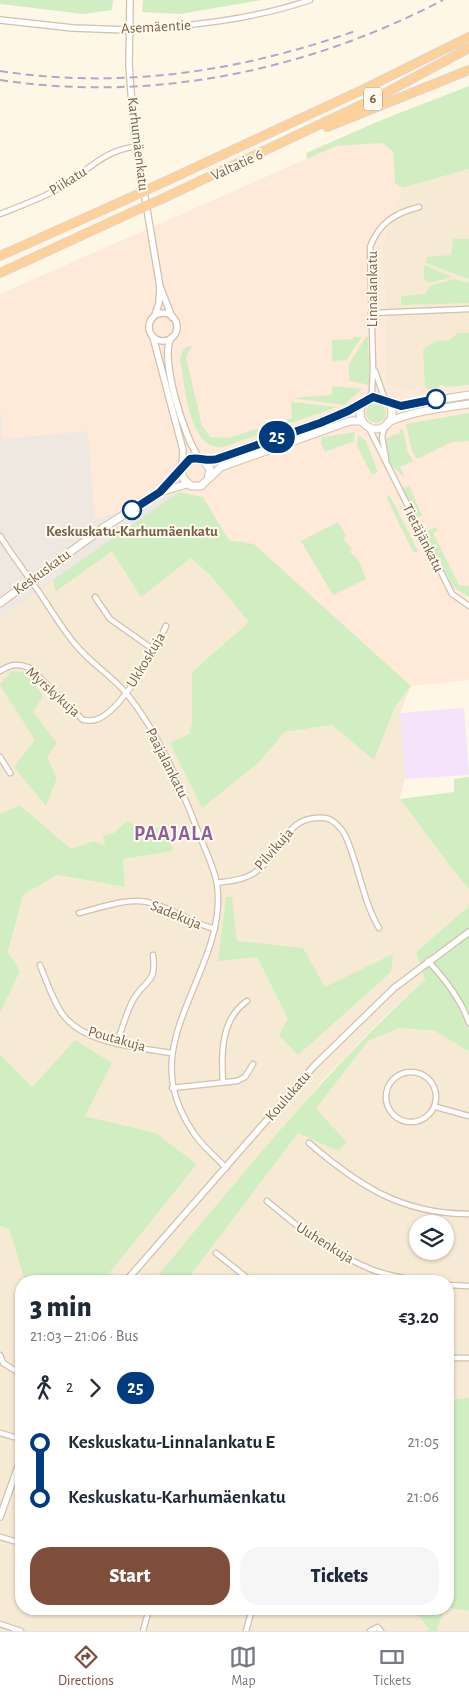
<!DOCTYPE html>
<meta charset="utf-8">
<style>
body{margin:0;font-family:"Alegreya Sans",sans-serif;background:#f6f6f7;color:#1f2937;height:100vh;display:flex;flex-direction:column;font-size:19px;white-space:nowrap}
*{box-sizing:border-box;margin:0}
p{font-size:16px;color:#747a83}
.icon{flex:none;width:28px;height:28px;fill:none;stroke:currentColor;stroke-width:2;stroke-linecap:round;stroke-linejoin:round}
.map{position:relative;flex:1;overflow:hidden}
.sheet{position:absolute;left:15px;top:1275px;width:439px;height:340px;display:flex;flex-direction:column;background:#fff;border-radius:20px;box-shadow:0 1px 4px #0004}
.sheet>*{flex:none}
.badge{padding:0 10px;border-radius:16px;font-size:18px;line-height:32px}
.buttons{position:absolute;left:409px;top:1215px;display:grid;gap:10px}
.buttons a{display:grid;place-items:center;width:45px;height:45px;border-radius:50%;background:#fff;box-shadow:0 1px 4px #0004;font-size:25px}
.map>.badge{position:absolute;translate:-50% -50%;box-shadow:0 0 0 2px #fff}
.legs{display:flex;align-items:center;gap:8px;height:55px;padding:0 15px;font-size:16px}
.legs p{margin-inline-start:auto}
.overview{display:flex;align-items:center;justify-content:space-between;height:85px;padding:0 15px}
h1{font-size:28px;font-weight:800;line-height:38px}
.action{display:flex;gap:10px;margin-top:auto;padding:10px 15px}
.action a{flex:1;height:58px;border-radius:20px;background:#7f4e3b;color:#fff;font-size:20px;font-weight:800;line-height:58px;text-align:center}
.action a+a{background:#f6f6f7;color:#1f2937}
ul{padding:0 15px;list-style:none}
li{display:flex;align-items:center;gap:18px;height:55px;font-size:19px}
li i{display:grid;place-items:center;width:8px;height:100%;margin:0 6px;background:currentColor}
li i::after{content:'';width:12px;height:12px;margin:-6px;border:4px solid;border-radius:50%;background:#fff}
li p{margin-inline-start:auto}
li:first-child i{background:linear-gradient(#0000 50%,currentColor 0)}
li:last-child i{background:linear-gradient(currentColor 50%,#0000 0)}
.menu{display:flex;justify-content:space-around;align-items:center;height:70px;border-top:1px solid #e0e1e3;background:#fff;font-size:14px;color:#747a83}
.menu a{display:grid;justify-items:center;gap:2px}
.menu .selected{color:#7f4e3b}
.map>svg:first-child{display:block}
.residential{fill:#f7ead4;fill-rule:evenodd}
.commercial{fill:#ffe9d9}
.industrial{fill:#eee8e0}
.education{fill:#f5e2fb}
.green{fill:#d0eec2}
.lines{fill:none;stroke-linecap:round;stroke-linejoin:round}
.minor-casing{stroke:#d2c0aa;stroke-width:7}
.tertiary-casing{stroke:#d2c0aa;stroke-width:8}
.secondary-casing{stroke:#d5c1a7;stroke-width:9}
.trunk-casing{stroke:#ddd5cf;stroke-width:10}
.minor{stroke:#fff;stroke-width:4.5}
.tertiary{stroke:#fff;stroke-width:5.5}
.secondary{stroke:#fff;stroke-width:7}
.trunk{stroke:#fed19a;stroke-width:8}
.rail{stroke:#bca2ca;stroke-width:2;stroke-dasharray:8 5;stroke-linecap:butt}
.trunk-bridge-casing{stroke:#ddd5cf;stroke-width:10;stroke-linecap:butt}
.trunk-bridge{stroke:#fed19a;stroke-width:8}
.line-1-casing{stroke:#fff;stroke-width:11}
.line-1{stroke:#003b80;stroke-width:8}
.stop-1-dot{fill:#fff;stroke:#003b80;stroke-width:2.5}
.labels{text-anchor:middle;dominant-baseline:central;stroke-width:4;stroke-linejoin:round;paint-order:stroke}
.shield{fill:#fffaee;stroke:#a38e79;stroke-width:1}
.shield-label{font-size:14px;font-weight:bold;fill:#7b5f47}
.street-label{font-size:15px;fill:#7b5f47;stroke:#fffaee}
.stop-label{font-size:15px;font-weight:bold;fill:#7b5f47;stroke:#fffaee}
.district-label{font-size:20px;font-weight:bold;letter-spacing:1px;fill:#8b5f98;stroke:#fffaee}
</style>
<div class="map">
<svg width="469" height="1631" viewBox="0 0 469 1631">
<rect width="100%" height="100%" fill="#fef7e6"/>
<g class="residential">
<path d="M 469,169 L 469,385 L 402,391 L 385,385 L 386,322 L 382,247 L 402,188 Z"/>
<path d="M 112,551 L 191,558 L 211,576 L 250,622 L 192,672 L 192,723 L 189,734 L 259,762 L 285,732 L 332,725 L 374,759 L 395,707 L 411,686 L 400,713 L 405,779 L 400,799 L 453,870 L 469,889 L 469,906 L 416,952 L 425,980 L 384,1017 L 324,1079 L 153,1281 L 103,1281 L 197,1164 L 156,1133 L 85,1116 L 76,1040 L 32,1087 L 0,1054 L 0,1013 L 20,971 L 8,952 L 23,895 L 57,875 L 125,887 L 123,859 L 173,851 L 113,849 L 94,841 L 71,849 L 20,805 L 0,814 L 0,618 L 53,580 L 57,592 Z"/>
<path d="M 399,1028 L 435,1031 L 469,1052 L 469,1398 L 448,1399 L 448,1281 L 185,1280 L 368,1041 ZM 418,1224 L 445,1224 L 445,1251 L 418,1251 Z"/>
<path d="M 0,1226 L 9,1229 L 25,1281 L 21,1281 L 21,1609 L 414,1609 L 429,1629 L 426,1631 L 0,1631 Z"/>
<path d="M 448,1608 L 469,1611 L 469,1631 L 437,1631 L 444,1609 Z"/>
</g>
<path class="commercial" d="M 382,143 L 393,151 L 395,183 L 402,188 L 382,247 L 386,322 L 385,385 L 402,391 L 469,385 L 469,680 L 411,686 L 254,544 L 229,540 L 202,497 L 179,492 L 94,519 L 3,439 L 0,402 L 0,294 L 336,146 Z"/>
<path class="industrial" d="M 0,402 L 3,439 L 88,431 L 95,519 L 179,492 L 0,618 Z"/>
<path class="education" d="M 464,708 L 469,775 L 405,779 L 400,713 Z"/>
<g class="green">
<path d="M 0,0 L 113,0 L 112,10 L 83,14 L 0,4 Z"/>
<path d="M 143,0 L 262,0 L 180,14 L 142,12 Z"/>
<path d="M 469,86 L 469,169 L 402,188 L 395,183 L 393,151 L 382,143 L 336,146 L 307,159 L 306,153 L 384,119 Z"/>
<path d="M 453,239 L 469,239 L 469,279 L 426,263 L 427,257 L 451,255 Z"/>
<path d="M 372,257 L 377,257 L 379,309 L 374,301 Z"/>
<path d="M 424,265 L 452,277 L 428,283 L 424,279 Z"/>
<path d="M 454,279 L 469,283 L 469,303 L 401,305 L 401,296 L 425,294 L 430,286 Z"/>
<path d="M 458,333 L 469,333 L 469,385 L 445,387 L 444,385 L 439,385 L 438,388 L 428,389 L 425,387 L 423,350 L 435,341 L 450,340 Z"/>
<path d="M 354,337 L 362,337 L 346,360 L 332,361 L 332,340 L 353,339 Z"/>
<path d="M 366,337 L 368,337 L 370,385 L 349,381 L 349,364 Z"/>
<path d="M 188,346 L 192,346 L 186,357 L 202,426 L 211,437 L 228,438 L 292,418 L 291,402 L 337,407 L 223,447 C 188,451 185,383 180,359 L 183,349 Z"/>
<path d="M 332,386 L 362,389 L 344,405 L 291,398 L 332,395 Z"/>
<circle cx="376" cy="413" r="10"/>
<path d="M 331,413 L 332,415 L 221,455 L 220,452 Z"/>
<path d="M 469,413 L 469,441 L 452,442 L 417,459 L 412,451 L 406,424 Z"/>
<path d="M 403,429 L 407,450 L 413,461 L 400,467 L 405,478 L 391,465 L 385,439 L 395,434 L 396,435 L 401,432 L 399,430 Z"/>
<path d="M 355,432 L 354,441 L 325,452 L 321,444 L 322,437 Z"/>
<path d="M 358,435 L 366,441 L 378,472 L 372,475 L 357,446 Z"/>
<path d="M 409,486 L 422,515 L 417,518 L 402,488 Z"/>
<path d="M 179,492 L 203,497 L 229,540 L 254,544 L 411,686 L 395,707 L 374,760 L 332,725 L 285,732 L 259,762 L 202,808 L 170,743 L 189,734 L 192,723 L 192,672 L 249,622 L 211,576 L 191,558 L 141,597 L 112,551 L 56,592 L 53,580 Z"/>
<path d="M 389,494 L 418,551 L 417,552 L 413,552 L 387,499 Z"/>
<path d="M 338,522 L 346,536 L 343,539 L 352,549 L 350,552 L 359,561 L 366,579 L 333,595 L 301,541 Z"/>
<path d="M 435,527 L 438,530 L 433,533 L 459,585 L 469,586 L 469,597 L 453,587 L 426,537 L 426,532 Z"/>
<path d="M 11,671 L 24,672 L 43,696 L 33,712 L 57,743 L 47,757 L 57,778 L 46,806 L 14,767 L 35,740 L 0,685 Z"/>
<path d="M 469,777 L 469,889 L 453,870 L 400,799 L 454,792 L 454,779 Z"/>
<path d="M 20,805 L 71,849 L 94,841 L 105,846 L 103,836 L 114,833 L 127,821 L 137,826 L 141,835 L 164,824 L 173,851 L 123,859 L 125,887 L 57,875 L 23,895 L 8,952 L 20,971 L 0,1013 L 0,814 Z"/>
<path d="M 226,897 L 232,897 L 237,941 L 303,948 L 325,987 L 393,954 L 391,972 L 298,1055 L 279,1035 L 288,1019 L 257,957 L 218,961 Z"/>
<path d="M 469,906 L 469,1052 L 435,1031 L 399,1028 L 368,1041 L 316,1109 L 347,1142 L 338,1151 L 298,1133 L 186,1281 L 153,1281 C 240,1178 324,1071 425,980 L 416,952 Z"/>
<path d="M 75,1040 L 112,1063 L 85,1116 L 156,1133 L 197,1164 L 103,1281 L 25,1281 L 9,1229 L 0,1226 L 0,1054 L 32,1087 Z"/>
<path d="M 469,1398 L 469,1611 L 448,1608 L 448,1399 Z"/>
<path d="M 414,1609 L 444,1609 L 437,1631 L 426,1631 L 429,1629 Z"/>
</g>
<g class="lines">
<g class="minor-casing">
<g id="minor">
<path d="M 128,30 C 190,26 251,20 310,0"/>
<path d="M 0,214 C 18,207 37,200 54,191 C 82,177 103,149 135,147"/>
<path d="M 371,313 L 469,309"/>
<path d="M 375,371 L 385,400"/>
<path d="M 368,399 L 372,392 L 373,367 L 370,247 C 379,223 395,213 419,207"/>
<path d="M 368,426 L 452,594 L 469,606"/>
<path d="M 385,426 L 382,437 L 386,459"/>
<path d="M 0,536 C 13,557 29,577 43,598 C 53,613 63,630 75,644 C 90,663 112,676 127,694 C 160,735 180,785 199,834 C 205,850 214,867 217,884 C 221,911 214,937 204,962 C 181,1023 150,1069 193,1132 C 201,1145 215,1156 226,1168"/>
<path d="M 95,597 L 110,619 L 154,650"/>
<path d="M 0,671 C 11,664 18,663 30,668 L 83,720 C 87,720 91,721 95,720 C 120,714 156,649 166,626"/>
<path d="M 0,757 L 10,773"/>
<path d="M 217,883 C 229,881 246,880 257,871 C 284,851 285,814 325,818 C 332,819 341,827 345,835 C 359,865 362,899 379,928"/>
<path d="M 79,913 C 100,908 126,898 147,902 C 171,907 191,923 215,929"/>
<path d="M 428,961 C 445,979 461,999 469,1023"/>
<path d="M 40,965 C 46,980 52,998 61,1012 C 82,1044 136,1047 171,1053"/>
<path d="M 117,1042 C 122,1029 126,1014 132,1002 C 144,979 157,985 153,955"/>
<circle cx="411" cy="1097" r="25"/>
<path d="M 223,1082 C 221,1053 221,1019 247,1001"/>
<path d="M 172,1088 L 237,1081 L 245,1077 L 253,1064"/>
<path d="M 436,1107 L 469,1116"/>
<path d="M 309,1143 C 358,1185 401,1214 469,1214"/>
<path d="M 267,1201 C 300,1229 333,1254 373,1270 C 387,1275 403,1278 418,1281"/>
<path d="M 216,1253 L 251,1281"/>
<path d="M 448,1285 L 469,1286"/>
<path d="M 0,1355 L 3,1363 L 21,1374"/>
<path d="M 448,1358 L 469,1358"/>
<path d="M 0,1433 L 21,1439"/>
<path d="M 0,1537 L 21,1543"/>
<path d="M 0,1624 L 21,1631"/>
<path d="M 143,1631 L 149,1609"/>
<path d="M 246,1631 L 252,1609"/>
<path d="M 370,1631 L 378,1627 L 381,1631"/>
</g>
</g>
<g class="tertiary-casing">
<g id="tertiary">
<path d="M 130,0 L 129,65 L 134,132 L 160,287 L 159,303 L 155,315"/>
<path d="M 0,20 L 73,28 L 128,30"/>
<path d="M 161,289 L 172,317"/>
<circle cx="163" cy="327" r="14"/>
<path d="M 153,337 L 183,450 L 182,466"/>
<path d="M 171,338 C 159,357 185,441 200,459"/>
<path d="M 126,1281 L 314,1066 L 394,988 L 469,932"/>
<path d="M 0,1517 L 21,1458"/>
</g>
</g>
<g class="secondary-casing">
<g id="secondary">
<circle cx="376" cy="413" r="16"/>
<path d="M 388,403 L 401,406 L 469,395"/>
<path d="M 388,422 C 414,411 441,408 469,404"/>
<path d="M 205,461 L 217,459 L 319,423 L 362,404"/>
<path d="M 208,479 L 210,469 L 202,459 L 190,459 L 182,466 L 182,477 L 191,486 L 201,486 L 221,467 L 350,421 L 362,421"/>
<path d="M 161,490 L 181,469"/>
<path d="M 0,603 L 103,528 L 160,492 L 187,484"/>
</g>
</g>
<g class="trunk-casing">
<g id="trunk">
<path d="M 327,127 L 469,70"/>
<path d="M 164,182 L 362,90 L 469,37"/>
<path d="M 166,197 L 380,96 L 469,48"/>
<path d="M 0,256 L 125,200"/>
<path d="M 0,273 L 128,214"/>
</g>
</g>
<use href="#minor" class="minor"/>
<use href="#tertiary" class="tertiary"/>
<use href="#secondary" class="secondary"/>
<use href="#trunk" class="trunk"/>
<g class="rail">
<path d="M 0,71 C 122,90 243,71 358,30"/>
<path d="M 0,80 C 152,103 307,71 443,0"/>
</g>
<g class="trunk-bridge-casing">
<g id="trunk-bridge">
<path d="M 125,200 L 164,182"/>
<path d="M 128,214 L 166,197"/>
</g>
</g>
<use href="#trunk-bridge" class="trunk-bridge"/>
</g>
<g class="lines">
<g class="line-1-casing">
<path id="line-1" d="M 132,510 L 160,492 L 190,459 C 200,457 207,462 217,459 L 320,423 L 348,411 L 373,397 L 401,406 L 436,399"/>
</g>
<use href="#line-1" class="line-1"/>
</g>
<g class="stop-1-dot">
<circle cx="436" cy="399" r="9"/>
<circle cx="132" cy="510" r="9"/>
</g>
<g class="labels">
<rect class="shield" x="364" y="87.5" width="18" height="23" rx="4"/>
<g class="shield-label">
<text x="373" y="99">6</text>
</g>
<g class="street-label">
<text transform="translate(156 27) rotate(-3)">Asemäentie</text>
<text transform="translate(138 144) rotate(83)">Karhumäenkatu</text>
<text transform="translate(237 165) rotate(-25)">Valtatie 6</text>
<text transform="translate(68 181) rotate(-32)">Piikatu</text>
<text transform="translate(372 289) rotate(-90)">Linnalankatu</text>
<text transform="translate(423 538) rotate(63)">Tietäjänkatu</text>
<text transform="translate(42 572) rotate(-36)">Keskuskatu</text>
<text transform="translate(146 660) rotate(-59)">Ukkoskuja</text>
<text transform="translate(53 692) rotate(42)">Myrskykuja</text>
<text transform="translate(167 763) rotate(63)">Paajalankatu</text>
<text transform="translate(274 849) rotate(-49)">Pilvikuja</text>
<text transform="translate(176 915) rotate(22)">Sadekuja</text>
<text transform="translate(117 1039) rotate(16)">Poutakuja</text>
<text transform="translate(288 1096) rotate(-49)">Koulukatu</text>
<text transform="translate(325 1243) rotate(32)">Uuhenkuja</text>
</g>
<g class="stop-label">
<text x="132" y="531">Keskuskatu-Karhumäenkatu</text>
</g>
<g class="district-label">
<text x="174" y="834">PAAJALA</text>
</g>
</g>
</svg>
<div class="buttons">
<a><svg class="icon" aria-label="layers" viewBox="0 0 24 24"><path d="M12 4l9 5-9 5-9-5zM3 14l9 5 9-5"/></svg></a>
</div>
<b class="badge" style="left:277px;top:437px;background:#003b80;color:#fff">25</b>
<section class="sheet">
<div class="overview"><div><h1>3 min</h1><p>21:03 – 21:06 · Bus</p></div><b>€3.20</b></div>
<div class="legs"><svg class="icon" aria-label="walk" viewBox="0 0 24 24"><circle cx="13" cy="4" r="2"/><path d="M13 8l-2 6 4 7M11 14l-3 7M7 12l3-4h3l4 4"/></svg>2<svg class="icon" aria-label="forward" viewBox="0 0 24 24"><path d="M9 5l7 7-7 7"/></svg><b class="badge" style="background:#003b80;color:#fff">25</b></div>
<ul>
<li><i style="color:#003b80"></i><b>Keskuskatu-Linnalankatu E</b><p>21:05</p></li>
<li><i style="color:#003b80"></i><b>Keskuskatu-Karhumäenkatu</b><p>21:06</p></li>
</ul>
<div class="action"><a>Start</a><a>Tickets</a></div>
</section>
</div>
<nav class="menu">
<a class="selected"><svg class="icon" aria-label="directions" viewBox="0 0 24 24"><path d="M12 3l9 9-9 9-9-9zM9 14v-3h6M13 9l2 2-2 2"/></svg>Directions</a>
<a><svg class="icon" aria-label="map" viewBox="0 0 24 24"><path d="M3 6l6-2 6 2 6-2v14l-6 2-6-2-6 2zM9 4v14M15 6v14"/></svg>Map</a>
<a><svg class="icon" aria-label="tickets" viewBox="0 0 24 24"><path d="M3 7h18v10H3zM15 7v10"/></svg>Tickets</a>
</nav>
